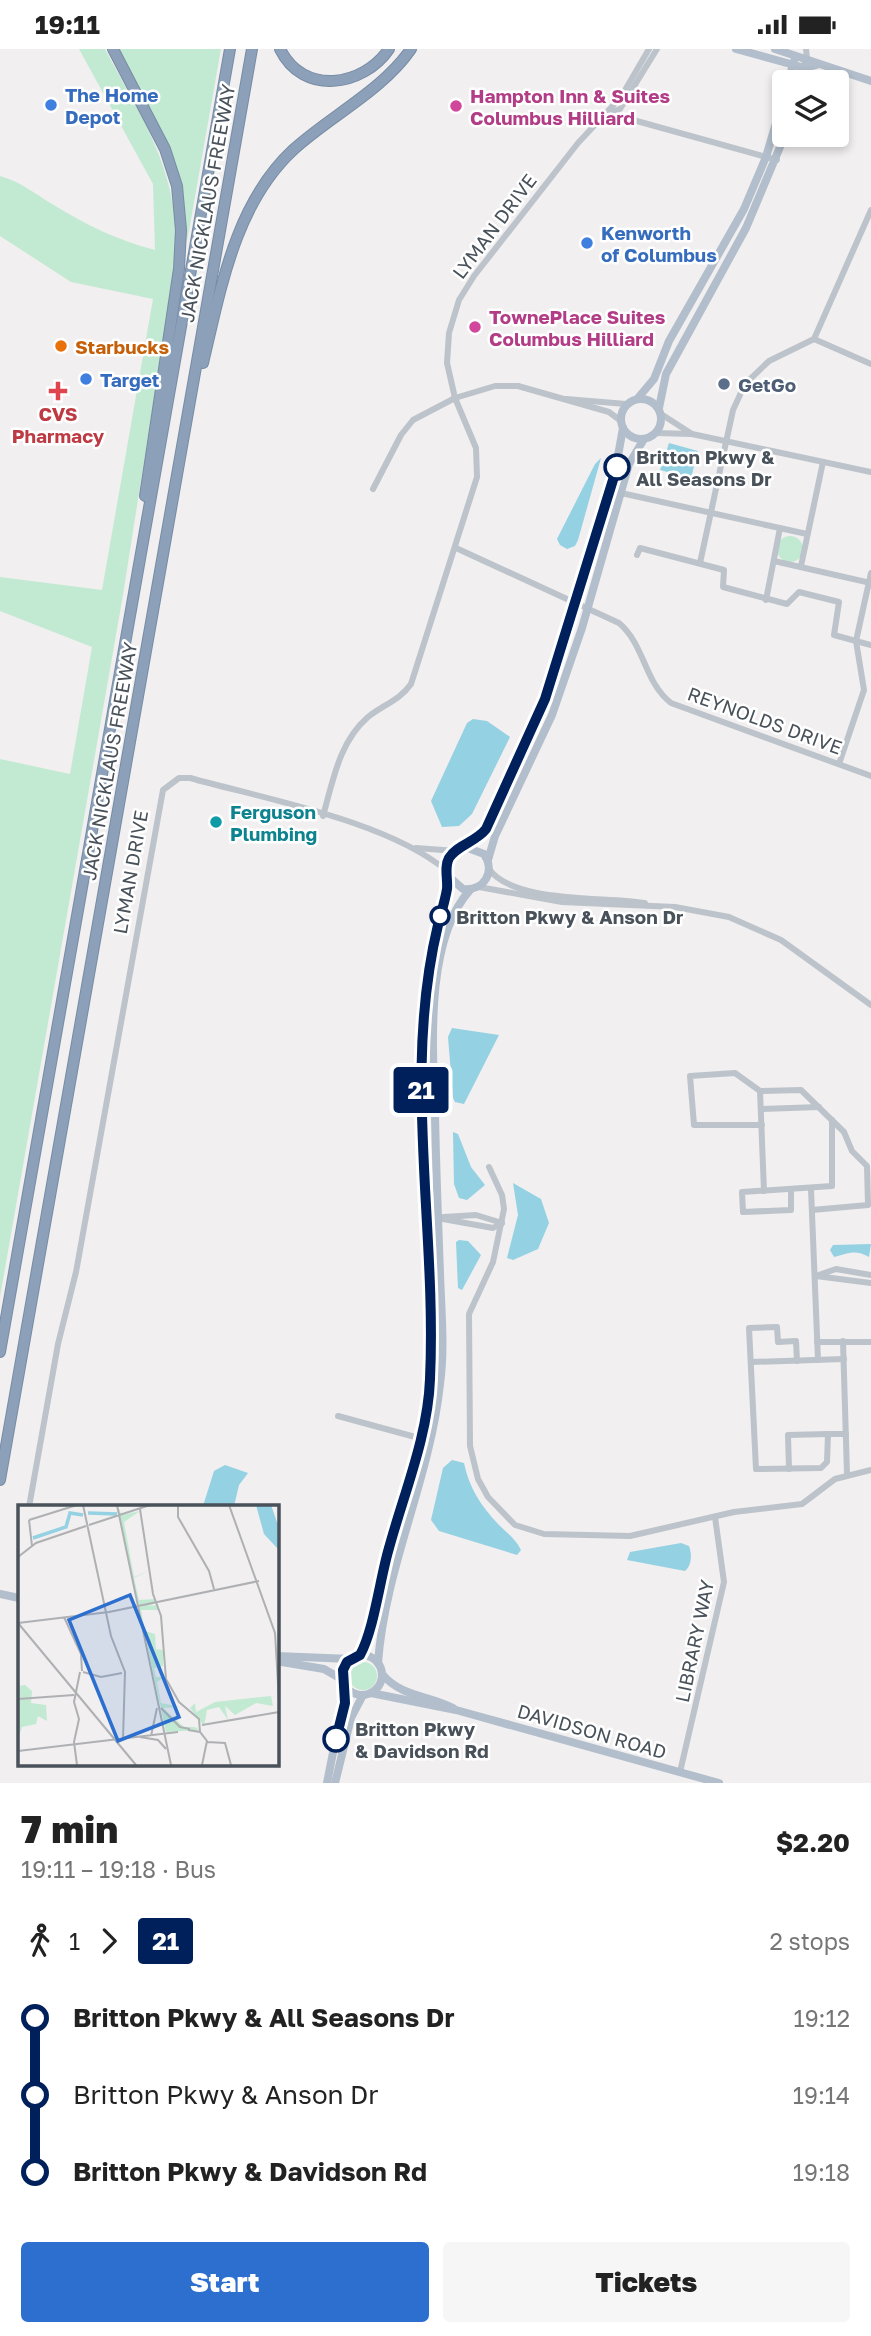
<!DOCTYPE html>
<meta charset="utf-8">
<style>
body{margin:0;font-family:"Golos Text",sans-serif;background:#f6f6f6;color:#222;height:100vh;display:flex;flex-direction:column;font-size:26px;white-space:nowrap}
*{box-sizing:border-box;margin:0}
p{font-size:23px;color:#767676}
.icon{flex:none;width:38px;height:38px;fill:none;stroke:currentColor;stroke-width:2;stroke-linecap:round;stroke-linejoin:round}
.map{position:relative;height:1734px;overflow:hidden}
.details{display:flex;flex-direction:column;background:#fff;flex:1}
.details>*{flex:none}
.badge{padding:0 14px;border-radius:5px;font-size:24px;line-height:46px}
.buttons{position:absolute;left:772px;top:21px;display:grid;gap:14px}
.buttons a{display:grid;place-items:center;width:77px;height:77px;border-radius:7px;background:#fff;box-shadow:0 4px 10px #0003;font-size:35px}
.map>.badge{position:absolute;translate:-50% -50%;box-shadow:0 0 0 4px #fff}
.legs{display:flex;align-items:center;gap:10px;height:77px;padding:0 21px;font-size:23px}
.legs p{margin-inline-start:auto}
.headline{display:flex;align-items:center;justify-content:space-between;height:119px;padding:0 21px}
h1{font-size:38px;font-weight:800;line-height:52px}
.action{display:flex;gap:14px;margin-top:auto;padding:14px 21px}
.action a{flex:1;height:80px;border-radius:7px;background:#2c6fcf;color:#fff;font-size:28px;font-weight:800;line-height:80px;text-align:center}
.action a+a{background:#f6f6f6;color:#222}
ul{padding:0 21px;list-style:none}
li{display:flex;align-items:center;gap:24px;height:77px;font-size:26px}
li i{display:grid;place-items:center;width:10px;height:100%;margin:0 9px;background:currentColor}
li i::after{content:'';width:18px;height:18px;margin:-9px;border:5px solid;border-radius:50%;background:#fff}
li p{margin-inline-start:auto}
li:first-child i{background:linear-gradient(#0000 50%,currentColor 0)}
li:last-child i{background:linear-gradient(currentColor 50%,#0000 0)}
.status{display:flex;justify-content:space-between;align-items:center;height:49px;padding:0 35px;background:#fff;direction:ltr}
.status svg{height:19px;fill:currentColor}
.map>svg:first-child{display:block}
.green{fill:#c2ead3}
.water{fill:#94d1e3}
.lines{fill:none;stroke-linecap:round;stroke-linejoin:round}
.highway-casing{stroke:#778ca4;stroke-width:12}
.minor{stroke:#bcc3ca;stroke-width:6}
.major{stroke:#b2becb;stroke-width:8}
.highway{stroke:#8ca1b9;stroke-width:10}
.line-1-casing{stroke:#fff;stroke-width:16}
.line-1{stroke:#00205b;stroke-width:10}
.shop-dot{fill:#3f7fe0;stroke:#fff;stroke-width:2.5}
.hotel-dot{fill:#d1479c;stroke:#fff;stroke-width:2.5}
.food-dot{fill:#e8710a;stroke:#fff;stroke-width:2.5}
.service-dot{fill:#5c6f8a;stroke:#fff;stroke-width:2.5}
.health-dot{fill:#e0444e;stroke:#fff;stroke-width:2.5}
.stop-1-dot{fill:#fff;stroke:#00205b;stroke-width:3.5}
.culture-dot{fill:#0f9aa8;stroke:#fff;stroke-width:2.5}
.labels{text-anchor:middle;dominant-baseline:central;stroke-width:5;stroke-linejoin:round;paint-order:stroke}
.shop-label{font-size:19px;font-weight:bold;fill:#366cbe;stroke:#fff;text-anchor:start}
.hotel-label{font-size:19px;font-weight:bold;fill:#b23c85;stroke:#fff;text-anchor:start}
.street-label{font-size:19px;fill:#49525a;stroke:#fff}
.food-label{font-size:19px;font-weight:bold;fill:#c56008;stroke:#fff;text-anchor:start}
.service-label{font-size:19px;font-weight:bold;fill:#4e5e75;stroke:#fff;text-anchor:start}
.health-label{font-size:19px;font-weight:bold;fill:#be3a42;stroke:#fff}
.stop-label{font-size:19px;font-weight:bold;fill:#49525a;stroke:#fff;text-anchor:start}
.culture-label{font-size:19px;font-weight:bold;fill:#0d838f;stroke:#fff;text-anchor:start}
.inset-river{fill:none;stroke:#94d1e3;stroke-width:3.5}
.inset-road{fill:none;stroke:#aeb0b3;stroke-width:2}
.view{fill:#2c6fcf;fill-opacity:0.15;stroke:#2c6fcf;stroke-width:3.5}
.inset-edge{fill:none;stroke:#49525a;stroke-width:3.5}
</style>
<div class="status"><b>19:11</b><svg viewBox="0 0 49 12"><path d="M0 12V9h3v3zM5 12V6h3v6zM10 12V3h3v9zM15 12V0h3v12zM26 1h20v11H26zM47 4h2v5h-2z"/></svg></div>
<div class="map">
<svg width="871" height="1734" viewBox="0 0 871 1734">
<rect width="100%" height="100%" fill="#f1efef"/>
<g class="green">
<path d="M 79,0 L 105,0 C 144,74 179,121 176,208 L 123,546 L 0,1248 L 0,710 L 70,725 L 92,598 L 0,562 L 0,528 L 102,541 L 153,250 L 71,233 L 0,187 L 0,127 C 21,133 34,144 52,155 C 84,175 119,192 155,201 L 153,135 Z"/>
<path d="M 116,0 L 221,0 L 187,193 L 178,131 Z"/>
<circle cx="790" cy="500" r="13"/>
<circle cx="363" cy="1627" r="14"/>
</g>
<g class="water">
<path d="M 669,394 L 698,402 L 691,429 L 660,421 Z"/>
<path d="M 601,409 L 578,491 L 575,497 L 567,500 L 560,496 L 557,490 L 595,415 Z"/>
<path d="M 473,670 L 487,672 L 510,688 L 472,765 L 459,777 L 442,778 L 431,752 L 467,674 Z"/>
<path d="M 452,979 L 499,986 L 464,1055 L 455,1053 L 453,1049 L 448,988 Z"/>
<path d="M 453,1083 L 458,1085 L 471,1118 L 485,1136 L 467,1151 L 459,1149 L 454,1135 Z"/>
<path d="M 513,1134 L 541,1150 L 549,1174 L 538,1200 L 513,1211 L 507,1209 L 518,1166 Z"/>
<path d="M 459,1191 L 468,1192 L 481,1206 L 462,1241 L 458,1239 L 456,1193 Z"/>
<path d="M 871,1195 L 869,1208 C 856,1200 848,1204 834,1208 L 830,1201 L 833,1196 Z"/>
<path d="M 452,1411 L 464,1414 C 469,1439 481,1457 499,1476 C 507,1484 516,1490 521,1501 L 517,1506 L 439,1482 L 431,1471 L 443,1419 Z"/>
<path d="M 225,1416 L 248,1424 L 239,1436 L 234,1457 L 203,1457 L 214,1422 Z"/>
<path d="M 681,1494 L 689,1497 C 692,1505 692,1516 685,1522 L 627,1511 L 630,1503 Z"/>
</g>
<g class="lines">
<g class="highway-casing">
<g id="highway">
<path d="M 113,0 L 165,100 L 177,137 L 181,181 L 179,220 L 145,447"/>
<path d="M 280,0 C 303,47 363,38 389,0"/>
<path d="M 203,314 C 221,239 235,155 293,101 C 330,67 382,42 411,0"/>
<path d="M 0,1303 L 230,0"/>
<path d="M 0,1431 L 252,0"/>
</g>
</g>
<g class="minor">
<path d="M 806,0 L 807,9"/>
<path d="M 608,64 L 777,111"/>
<path d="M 609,64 L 620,60 L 657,0"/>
<path d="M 814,290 L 871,315"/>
<path d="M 566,350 L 626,355"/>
<path d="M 661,365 L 692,385"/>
<path d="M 656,384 L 692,385 L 871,423"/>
<path d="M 373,440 L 401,386 L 413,371 L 455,349 L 495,337 L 518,337 L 609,363 L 621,372"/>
<path d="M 621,444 L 807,485"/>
<path d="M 456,499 L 619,574 C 645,596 644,633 671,654 L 871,727"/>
<path d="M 637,506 L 640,499 L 724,521 L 723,538 L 787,555 L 799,543 L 839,553 L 834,586 L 871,596"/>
<path d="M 774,512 L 871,534"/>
<path d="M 700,514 L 733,361 L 745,335 L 769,312 L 814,290 L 871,161"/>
<path d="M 801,517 L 823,413"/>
<path d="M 766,551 L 780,479"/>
<path d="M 839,715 L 864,641 L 856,592 L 871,524"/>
<path d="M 323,767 C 333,732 339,693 368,668 C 383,656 400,651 411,635 L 477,428 L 476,399 L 455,349 L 447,314 L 449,284 L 459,251 L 474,227 L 578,94 L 621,48 L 649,0"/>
<path d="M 416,799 L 456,802"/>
<path d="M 489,820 C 514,855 605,847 645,854"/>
<path d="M 479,838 L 562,853 L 675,858 L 729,868 L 781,891 L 871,956"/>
<path d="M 760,1042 L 801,1041 L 844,1083 L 852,1102 L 867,1117 L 868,1156 L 812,1161"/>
<path d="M 761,1060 L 819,1058"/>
<path d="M 762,1076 L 694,1076 L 690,1027 L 735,1024 L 760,1042 L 764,1142"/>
<path d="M 489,1118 L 502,1146 L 504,1160 L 493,1213 L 469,1265 L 470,1397 L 478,1430 L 488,1448 L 515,1476 L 544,1485 L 630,1487 L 734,1463 L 802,1455 L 835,1430 L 871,1421"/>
<path d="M 791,1140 L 791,1161 L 743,1163 L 742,1143 L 832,1137 L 832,1071"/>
<path d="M 811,1140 L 818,1311"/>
<path d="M 428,1169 L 476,1166 L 502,1174"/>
<path d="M 443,1170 L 493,1179 L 502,1174"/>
<path d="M 871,1226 L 836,1220 L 816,1227 L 871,1234"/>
<path d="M 843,1292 L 847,1425"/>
<path d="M 817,1293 L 871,1293"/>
<path d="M 797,1312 L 796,1292 L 778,1293 L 777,1278 L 749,1279 L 756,1420 L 821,1419 L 827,1413 L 828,1385 L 846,1385"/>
<path d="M 751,1313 L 844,1310"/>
<path d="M 338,1367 L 430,1392"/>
<path d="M 789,1420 L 788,1386 L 828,1385"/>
<path d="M 29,1458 L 58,1295 L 76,1223 L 163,741 L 179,729 L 190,729 C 265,750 388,772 447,822"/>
<path d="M 680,1723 L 724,1533 L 715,1468"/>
</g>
<g class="major">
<path d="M 736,0 L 805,19 L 816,16"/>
<path d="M 775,0 L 871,32"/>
<path d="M 788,33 L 794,12"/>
<path d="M 800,33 L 805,16"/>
<path d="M 638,349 L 654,330 L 669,292 L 744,160 L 766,108 L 784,47"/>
<circle cx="641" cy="370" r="20"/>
<path d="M 659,359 L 666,325 L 746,179 L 785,86"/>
<path d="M 488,811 L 495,787 L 552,666 L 582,579 L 629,415 L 644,390"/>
<path d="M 448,827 L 463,840 C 484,842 496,823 484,805 L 465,798"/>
<path d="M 0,1545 L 19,1549"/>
<path d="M 360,1606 C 374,1581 380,1529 389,1499 C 404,1444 428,1387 430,1330 C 437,1178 401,1025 438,876 C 441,864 445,852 447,840 C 448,830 444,818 449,809 C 457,796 476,793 486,780 L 545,650 L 614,429 L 623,379"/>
<circle cx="362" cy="1626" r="20"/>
<path d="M 276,1607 L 351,1610"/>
<path d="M 276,1612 L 324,1620 L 343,1631"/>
<path d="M 378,1614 C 385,1518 430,1430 440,1335 C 445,1299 441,1260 440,1224 C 438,1171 436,1118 435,1065 C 433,1001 424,892 470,841"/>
<path d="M 382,1625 C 401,1648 429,1646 453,1659"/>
<path d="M 371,1644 L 456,1661 L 719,1734"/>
<path d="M 327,1734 L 346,1638"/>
<path d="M 335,1734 L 351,1669 L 363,1646"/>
</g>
<use href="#highway" class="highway"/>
</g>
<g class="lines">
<g class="line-1-casing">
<path id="line-1" d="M 336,1690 L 345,1654 L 343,1621 L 347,1613 L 360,1606 C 374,1581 380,1529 389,1499 C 404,1444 428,1387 430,1330 C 437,1178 402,1025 438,876 C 441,864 445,852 447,840 C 448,830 444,818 449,809 C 457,796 476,793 486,780 L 545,650 L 617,418"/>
</g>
<use href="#line-1" class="line-1"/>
</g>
<g class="shop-dot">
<circle cx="51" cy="56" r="7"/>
<circle cx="587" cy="194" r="7"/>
<circle cx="86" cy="330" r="7"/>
</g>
<g class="hotel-dot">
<circle cx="456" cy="57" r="7"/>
<circle cx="475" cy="278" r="7"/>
</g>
<circle class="food-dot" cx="61" cy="297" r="7"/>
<circle class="service-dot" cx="724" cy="335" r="7"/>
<path class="health-dot" d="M54.5 331.5h7v7h7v7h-7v7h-7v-7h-7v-7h7z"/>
<g class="stop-1-dot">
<circle cx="617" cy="418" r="12"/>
<circle cx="440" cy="867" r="9"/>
<circle cx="336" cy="1690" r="12"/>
</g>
<circle class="culture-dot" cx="216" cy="773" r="7"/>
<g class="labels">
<g class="shop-label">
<text x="65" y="45">The Home<tspan x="65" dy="22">Depot</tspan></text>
<text x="601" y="183">Kenworth<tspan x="601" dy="22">of Columbus</tspan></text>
<text x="100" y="330">Target</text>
</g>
<g class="hotel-label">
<text x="470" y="46">Hampton Inn &amp; Suites<tspan x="470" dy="22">Columbus Hilliard</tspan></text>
<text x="489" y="267">TownePlace Suites<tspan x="489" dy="22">Columbus Hilliard</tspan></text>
</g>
<g class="street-label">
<text transform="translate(207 154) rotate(-80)">JACK NICKLAUS FREEWAY</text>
<text transform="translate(494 177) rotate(-53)">LYMAN DRIVE</text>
<text transform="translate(765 671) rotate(20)">REYNOLDS DRIVE</text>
<text transform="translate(109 712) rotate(-80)">JACK NICKLAUS FREEWAY</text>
<text transform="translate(130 823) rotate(-80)">LYMAN DRIVE</text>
<text transform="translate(694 1592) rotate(-78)">LIBRARY WAY</text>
<text transform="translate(592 1682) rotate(16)">DAVIDSON ROAD</text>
</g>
<g class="food-label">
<text x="75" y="297">Starbucks</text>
</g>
<g class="service-label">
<text x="738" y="335">GetGo</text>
</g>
<g class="health-label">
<text x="58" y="364">CVS<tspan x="58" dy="22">Pharmacy</tspan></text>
</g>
<g class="stop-label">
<text x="636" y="407">Britton Pkwy &amp;<tspan x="636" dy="22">All Seasons Dr</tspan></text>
<text x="456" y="867">Britton Pkwy &amp; Anson Dr</text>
<text x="355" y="1679">Britton Pkwy<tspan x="355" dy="22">&amp; Davidson Rd</tspan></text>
</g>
<g class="culture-label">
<text x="230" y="762">Ferguson<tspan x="230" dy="22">Plumbing</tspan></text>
</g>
</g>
<g transform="translate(18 1456)">
<rect width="261" height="261" fill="#f1efef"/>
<path d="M 99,0 L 104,10 L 122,6 L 106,17 L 116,72 L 130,66 L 116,73 L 121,95 L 136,94 L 138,98 L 130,101 L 139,100 L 141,105 L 123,105 L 127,126 L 137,129 L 138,144 L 145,145 L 145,161 L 136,163 L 138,172 L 146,172 L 139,177 L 143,198 L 162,202 L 145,203 L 166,222 L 177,222 L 181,225 L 148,227 ZM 7,180 L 14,186 L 13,198 L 28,200 L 29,216 L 20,211 L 18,219 L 4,222 L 1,231 L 0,181 ZM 253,191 L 255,201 L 238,198 L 217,210 L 207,201 L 210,215 L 201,202 L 189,205 L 186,221 L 172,203 L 177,198 L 178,207 L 197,197 Z" fill="#c2ead3"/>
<path d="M 238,0 L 253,0 L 261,23 L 261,45 L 246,29 Z" fill="#94d1e3"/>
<path class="inset-river" d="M 70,8 L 99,9M 15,33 L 48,22 L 52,8 L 65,10"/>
<path class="inset-road" d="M 65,0 L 93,131 L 107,167 L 105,234M 99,0 L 153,260M 160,0 L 160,12 L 191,66 L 196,84M 211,0 L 257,128 L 261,196M 122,4 L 135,89 L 143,111 L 148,174 L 161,197 L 181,214 L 182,227M 11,15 L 59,0M 11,15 L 14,41M 71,20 L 132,0M 0,52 L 18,38 L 68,21M 91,107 L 241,76M 46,112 L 63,149 L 64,166M 0,118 L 91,107M 0,118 L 118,260M 65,167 L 83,172 L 104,168M 0,194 L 56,190M 143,203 L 162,222 L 172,224M 184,220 L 261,207M 170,225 L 182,227 L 189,236 L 184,260M 133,231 L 139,203M 122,232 L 140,235 L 148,244M 189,237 L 207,238 L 213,260M 0,246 L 160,227M 59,260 L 56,237 L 61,214 L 56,197 L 62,167"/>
<path class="view" d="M 112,90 L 161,212 L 100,236 L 51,115 Z"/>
<rect width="261" height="261" class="inset-edge"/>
</g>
</svg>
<div class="buttons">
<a><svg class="icon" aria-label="layers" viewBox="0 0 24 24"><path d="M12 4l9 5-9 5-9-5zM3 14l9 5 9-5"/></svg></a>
</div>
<b class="badge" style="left:421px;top:1041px;background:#00205b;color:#fff">21</b>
</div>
<section class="details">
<div class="headline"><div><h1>7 min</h1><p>19:11 – 19:18 · Bus</p></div><b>$2.20</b></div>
<div class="legs"><svg class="icon" aria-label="walk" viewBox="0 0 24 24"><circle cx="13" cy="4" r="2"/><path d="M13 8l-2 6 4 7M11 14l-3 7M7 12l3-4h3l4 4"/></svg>1<svg class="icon" aria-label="forward" viewBox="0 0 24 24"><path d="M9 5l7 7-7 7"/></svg><b class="badge" style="background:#00205b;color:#fff">21</b><p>2 stops</p></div>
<ul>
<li><i style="color:#00205b"></i><b>Britton Pkwy &amp; All Seasons Dr</b><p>19:12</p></li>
<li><i style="color:#00205b"></i><span>Britton Pkwy &amp; Anson Dr</span><p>19:14</p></li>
<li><i style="color:#00205b"></i><b>Britton Pkwy &amp; Davidson Rd</b><p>19:18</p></li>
</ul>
<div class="action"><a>Start</a><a>Tickets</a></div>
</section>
